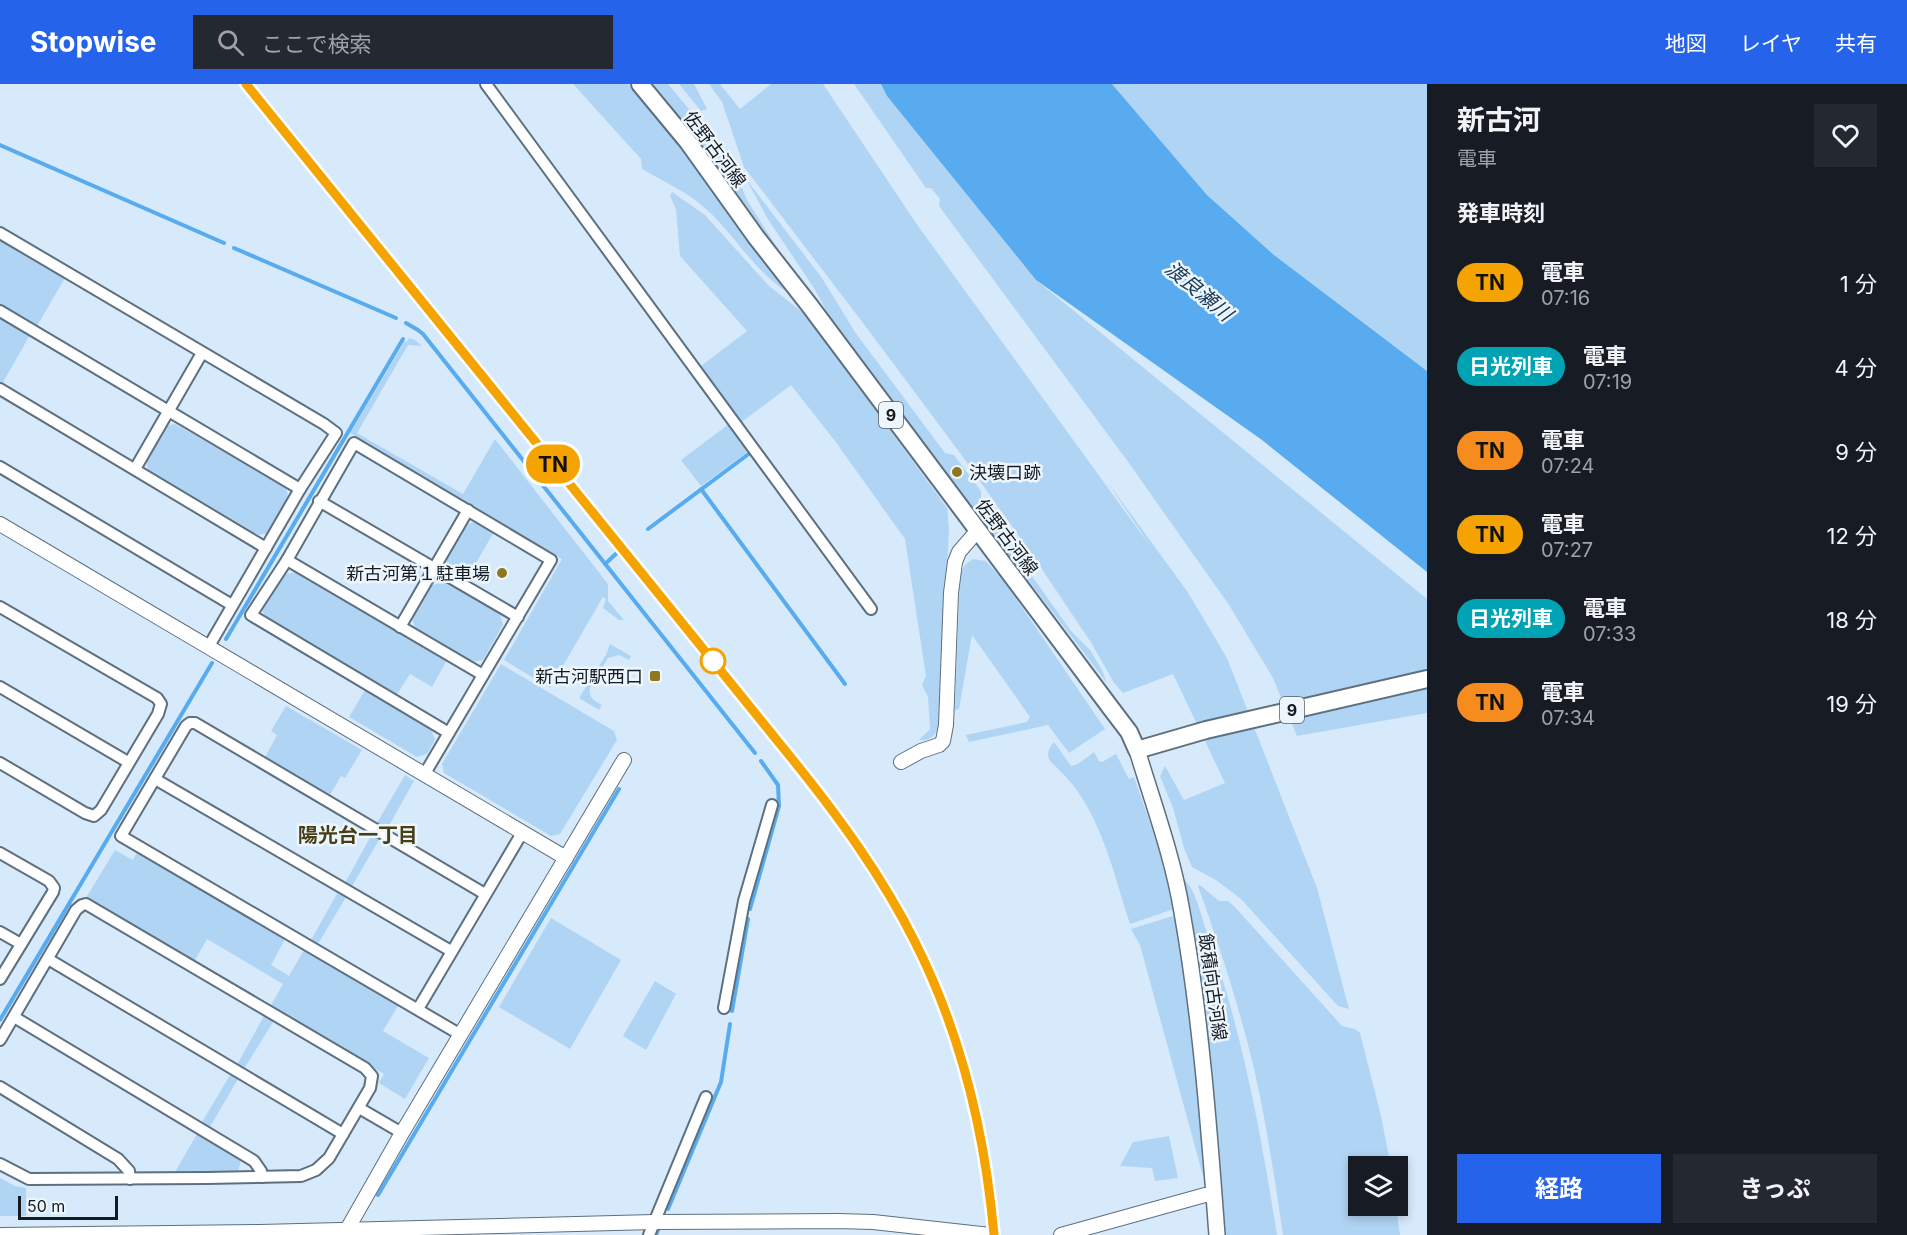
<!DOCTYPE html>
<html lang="ja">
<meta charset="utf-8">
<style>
body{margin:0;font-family:Inter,"Noto Sans JP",sans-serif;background:#242831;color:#f1f3f6;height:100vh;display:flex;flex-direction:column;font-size:22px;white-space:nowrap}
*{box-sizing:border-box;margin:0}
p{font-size:20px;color:#9ea1a6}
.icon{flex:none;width:33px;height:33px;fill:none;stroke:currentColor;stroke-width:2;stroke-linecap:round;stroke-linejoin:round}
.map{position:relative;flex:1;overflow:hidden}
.drawer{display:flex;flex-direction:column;background:#171b24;width:480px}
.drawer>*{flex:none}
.badge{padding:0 12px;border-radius:20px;font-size:21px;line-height:39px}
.tools{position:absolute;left:1348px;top:1072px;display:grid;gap:12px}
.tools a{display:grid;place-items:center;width:60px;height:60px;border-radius:0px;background:#171b24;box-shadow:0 3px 9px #0003;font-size:30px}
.scale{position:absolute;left:18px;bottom:15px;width:100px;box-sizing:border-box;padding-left:6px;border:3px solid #151b21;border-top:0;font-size:16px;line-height:21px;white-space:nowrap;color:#151b21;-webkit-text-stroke:4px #eef6fd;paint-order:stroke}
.map>.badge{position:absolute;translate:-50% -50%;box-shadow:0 0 0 3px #fff}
h2{padding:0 30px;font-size:22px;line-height:54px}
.round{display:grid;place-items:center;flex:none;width:63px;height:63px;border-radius:0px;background:#242831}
.head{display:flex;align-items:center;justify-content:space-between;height:102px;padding:0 30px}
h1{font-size:28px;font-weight:700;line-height:45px}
.primary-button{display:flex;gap:12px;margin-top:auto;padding:12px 30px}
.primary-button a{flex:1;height:69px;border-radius:0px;background:#2563eb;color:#fff;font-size:24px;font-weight:700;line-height:69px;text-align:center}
.primary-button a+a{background:#242831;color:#f1f3f6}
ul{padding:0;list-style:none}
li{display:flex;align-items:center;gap:18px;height:84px;padding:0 30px}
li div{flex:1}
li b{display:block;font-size:22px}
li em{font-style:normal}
li .badge{min-width:66px;font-weight:700;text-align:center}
header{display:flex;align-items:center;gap:36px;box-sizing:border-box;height:84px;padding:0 30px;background:#2563eb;color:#fff}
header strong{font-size:28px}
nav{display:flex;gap:33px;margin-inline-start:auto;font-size:21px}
.search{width:420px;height:54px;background:#242831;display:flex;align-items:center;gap:15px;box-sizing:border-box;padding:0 21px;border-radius:0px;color:#9ea1a6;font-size:22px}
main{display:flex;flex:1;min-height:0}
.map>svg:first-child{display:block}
.green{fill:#b0d4f4}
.water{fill:#58abee}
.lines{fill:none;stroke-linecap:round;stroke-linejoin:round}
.stream{stroke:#58abee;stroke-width:4}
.minor-casing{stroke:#5e6f7e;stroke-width:14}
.tertiary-casing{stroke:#5e6f7e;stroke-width:16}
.secondary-casing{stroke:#5e6f7e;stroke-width:18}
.primary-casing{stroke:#5e6f7e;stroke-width:20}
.minor{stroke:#fff;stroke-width:10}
.tertiary{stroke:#fff;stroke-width:14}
.secondary{stroke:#fff;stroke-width:15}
.primary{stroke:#fff;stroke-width:16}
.rail-casing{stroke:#636e79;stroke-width:6}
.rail{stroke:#eef6fd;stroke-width:4;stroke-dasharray:11;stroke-linecap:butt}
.line-casing{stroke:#fff;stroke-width:14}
.line{stroke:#f5a300;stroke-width:9}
.poi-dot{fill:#8d781d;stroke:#eef6fd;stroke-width:2}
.stop-dot{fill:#fff;stroke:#f5a300;stroke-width:3}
.labels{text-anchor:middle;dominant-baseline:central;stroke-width:5;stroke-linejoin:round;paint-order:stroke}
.shield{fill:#eef6fd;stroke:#565d63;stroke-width:1.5}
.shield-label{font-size:16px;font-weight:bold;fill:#151b21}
.street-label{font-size:18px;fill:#151b21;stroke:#eef6fd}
.poi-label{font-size:18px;fill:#151b21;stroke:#eef6fd;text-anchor:end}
.water-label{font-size:20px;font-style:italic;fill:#173955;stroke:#eef6fd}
.neighbourhood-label{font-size:20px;font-weight:bold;fill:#483e15;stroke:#eef6fd}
</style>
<header>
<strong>Stopwise</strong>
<div class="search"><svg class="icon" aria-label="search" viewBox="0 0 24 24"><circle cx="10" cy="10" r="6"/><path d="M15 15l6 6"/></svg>ここで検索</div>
<nav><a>地図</a><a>レイヤ</a><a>共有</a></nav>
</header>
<main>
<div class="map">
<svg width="1427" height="1151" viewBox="0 0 1427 1151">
<rect width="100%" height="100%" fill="#d7eafc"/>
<g class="green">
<path d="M 573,0 L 628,0 L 691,75 L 720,118 L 791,209 C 764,200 729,144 705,124 C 687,108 663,97 642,85 L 641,75 Z"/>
<path d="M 647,0 L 668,0 L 729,73 L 747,116 L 798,197 Z"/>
<path d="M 679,0 L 694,0 L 707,25 L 701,27 Z"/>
<path d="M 709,0 L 720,0 L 740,25 L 771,0 L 823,0 L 918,142 L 1153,466 L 1106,396 L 1187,507 L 1227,574 L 1317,804 L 1349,925 L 1338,922 L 1241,815 L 1216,796 L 1192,783 L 1184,764 L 1173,724 L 1160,692 L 1165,682 L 1184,716 L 1225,699 L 1173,590 L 1123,609 L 1114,599 L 1092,560 L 1033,472 L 960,369 L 863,239 L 744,83 L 722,18 Z"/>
<path d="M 854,0 L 881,0 L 887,12 L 1036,196 L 1427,515 L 1427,629 L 1297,652 L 1273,594 L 1229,521 L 1126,375 L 939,122 L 940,115 L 931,104 L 926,104 Z"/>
<path d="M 1112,0 L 1427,0 L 1427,287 L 1274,171 L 1207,111 Z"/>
<path d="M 746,95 L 822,194 L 855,248 L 945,369 L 954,371 L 981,407 L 981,420 L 1071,547 L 1090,566 L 1102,586 L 1107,599 L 932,371 L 833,239 L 814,204 L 769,137 Z"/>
<path d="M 672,108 L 705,131 L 768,201 L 807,232 L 947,424 L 949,445 L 939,642 C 935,652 930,657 919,656 L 930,645 L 928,613 L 922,601 L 926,592 L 905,455 L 835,357 L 791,301 L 743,337 L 743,341 L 740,340 L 701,286 L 701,282 L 747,247 L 680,172 L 676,125 L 670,112 Z"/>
<path d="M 0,155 L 65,194 L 37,242 L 0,220 Z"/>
<path d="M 0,234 L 30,251 L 2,300 L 0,299 Z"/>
<path d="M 409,254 L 415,256 L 422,262 L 408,261 L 357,349 L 463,410 L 495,355 L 608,500 L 608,517 L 624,536 L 619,536 L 603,524 L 606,515 L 603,513 L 550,604 L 504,576 L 562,475 L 350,349 L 405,257 L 407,258 Z"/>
<path d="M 175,340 L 286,403 L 288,413 L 268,449 L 259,451 L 148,386 L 146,376 L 166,342 Z"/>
<path d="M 729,340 L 749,367 L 701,402 L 681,376 Z"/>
<path d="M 476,438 L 494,448 L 466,496 L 450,486 L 446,475 L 467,440 Z"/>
<path d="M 973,475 L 986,477 L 1004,497 L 1105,645 L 1069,669 L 1048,641 L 969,658 L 966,651 L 1027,638 L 1030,633 L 972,551 L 959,625 L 955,626 L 960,490 L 965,481 Z"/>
<path d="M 296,488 L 447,576 L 432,603 L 410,590 L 396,612 L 265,535 L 262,524 L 282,491 Z"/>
<path d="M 446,498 L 500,530 L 503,541 L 483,576 L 473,578 L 415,544 L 412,534 L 432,501 Z"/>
<path d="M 610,560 L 631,572 L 629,576 L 619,571 L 608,574 L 590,604 C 588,613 594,617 602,621 L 599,626 L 579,614 L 606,571 Z"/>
<path d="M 501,580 L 614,647 L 617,656 L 560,750 L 551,752 L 444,689 L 442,680 Z"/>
<path d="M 365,606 L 431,646 L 435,656 L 427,670 L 417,673 L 349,633 Z"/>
<path d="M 286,622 L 362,666 L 345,694 L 341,692 L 330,711 L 265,673 L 277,651 L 271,647 Z"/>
<path d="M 1054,658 L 1071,682 L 1078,680 L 1094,668 L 1099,677 L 1102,678 L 1116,670 L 1129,695 L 1134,693 L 1159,765 L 1174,825 L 1130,840 C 1115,794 1104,744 1076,705 C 1068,694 1059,686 1050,677 C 1046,669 1049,665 1054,658 Z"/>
<path d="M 405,691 L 414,697 L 387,745 L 377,739 Z"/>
<path d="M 372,750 L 380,754 L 352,802 L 345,799 Z"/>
<path d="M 115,766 L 133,776 L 137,768 L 285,855 L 271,881 L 289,892 L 304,866 L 398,922 L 383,947 L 429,974 L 405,1015 L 379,999 L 384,990 L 270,923 L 283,900 L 207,855 L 194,878 L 86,814 Z"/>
<path d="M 1182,794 C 1195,803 1200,828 1205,843 C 1242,944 1260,1045 1277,1151 L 1223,1151 L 1214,1007 L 1208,951 Z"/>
<path d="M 1200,801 L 1219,817 L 1228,817 L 1235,823 L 1342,942 L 1355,945 L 1360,949 L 1381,1032 L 1391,1083 L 1359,1083 L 1359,1122 L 1396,1122 L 1400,1151 L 1283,1151 C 1275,1097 1267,1043 1255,989 C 1240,925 1220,863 1198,802 Z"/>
<path d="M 338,808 L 346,813 L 318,860 L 311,856 Z"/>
<path d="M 1176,831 C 1189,918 1199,1005 1205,1092 L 1203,1092 L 1140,861 L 1131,845 Z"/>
<path d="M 551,834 L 621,876 L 570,965 L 499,923 Z"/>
<path d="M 655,897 L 676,910 L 646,966 L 623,952 Z"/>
<path d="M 264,932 L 273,938 L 244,985 L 237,981 Z"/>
<path d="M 230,991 L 238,995 L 210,1043 L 202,1038 Z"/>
<path d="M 197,1050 L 241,1076 L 238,1087 L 175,1088 Z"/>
<path d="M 1169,1052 L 1178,1094 L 1155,1097 L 1152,1084 L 1120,1082 L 1133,1058 Z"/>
<path d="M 0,1094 L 15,1102 L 26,1104 L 26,1132 L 0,1132 Z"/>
</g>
<path class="water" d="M 881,0 L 1112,0 L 1207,111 L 1274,171 L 1427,287 L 1427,488 L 1262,356 L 1036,196 L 887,12 Z"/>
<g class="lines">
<g class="stream">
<path d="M 0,61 L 224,159"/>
<path d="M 234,164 L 396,234"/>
<path d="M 406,239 L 418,246 L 423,250 L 755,669"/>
<path d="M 701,405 L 845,600"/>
<path d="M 648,445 L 750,369"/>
<path d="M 605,480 L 619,467"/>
<path d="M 226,555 L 403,255"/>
<path d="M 750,825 L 779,722 L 778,701 L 761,677"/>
<path d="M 732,927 L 748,835"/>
<path d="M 0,936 L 212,579"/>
<path d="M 378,1111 L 619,705"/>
<path d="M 668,1125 L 721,998 L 730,940"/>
<path d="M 656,1151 L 658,1146"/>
</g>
<g class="minor-casing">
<g id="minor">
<path d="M 486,0 L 871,525"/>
<path d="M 0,149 L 324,340 L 336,349 L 300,405 L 209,562"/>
<path d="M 0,227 L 300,405"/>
<path d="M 0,305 L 266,464"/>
<path d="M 0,383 L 232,521"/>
<path d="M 135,385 L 202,269"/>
<path d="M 319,417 L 518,533"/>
<path d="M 287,476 L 483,591"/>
<path d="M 0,523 L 157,614 L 161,620 L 158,630 L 101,726 L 94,732 L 85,729 L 0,679"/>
<path d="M 400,543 L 468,426"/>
<path d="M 0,603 L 128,678"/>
<path d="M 424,691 L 551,476 L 354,359 L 287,476 L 251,531 L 449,649"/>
<path d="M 155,695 L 451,867"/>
<path d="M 0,769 L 49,797 L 54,804 L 53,808 L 0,895"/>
<path d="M 0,848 L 21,860"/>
<path d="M 48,875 L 343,1050"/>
<path d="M 724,924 L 744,817 L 772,721"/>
<path d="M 418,925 L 522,749"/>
<path d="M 14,933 L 254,1077 L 261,1087 L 262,1093"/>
<path d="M 461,951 L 121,752 L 186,642 L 190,639 L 195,639 L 485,810"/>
<path d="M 0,956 L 76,826 L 82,821 L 86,820 L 365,984 L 372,992 L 370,1004 L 329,1074 L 316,1086 L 301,1092 L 207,1094 L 29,1095 L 0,1080"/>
<path d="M 0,1003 L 118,1075 L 129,1087 L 130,1095"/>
<path d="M 359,1024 L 402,1049"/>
<path d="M 649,1151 L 706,1013"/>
</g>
</g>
<g class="tertiary-casing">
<g id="tertiary">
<path d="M 0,440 L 566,774"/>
<path d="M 901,678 L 921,667 L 939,661 L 943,657 L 946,641 L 951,509 L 955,478 L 959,468 L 978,446"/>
<path d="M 0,1151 L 260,1148 L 654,1138 L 838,1137 L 873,1138 L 990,1151"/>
<path d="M 344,1151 L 402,1049 L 624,676"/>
<path d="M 1061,1151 L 1205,1111 L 1214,1111"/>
</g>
</g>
<g class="secondary-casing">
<path id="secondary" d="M 1137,666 C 1153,719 1173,773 1182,828 C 1201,935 1209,1043 1217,1151"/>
</g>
<g class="primary-casing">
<path id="primary" d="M 640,0 L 688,58 L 756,153 L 810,222 L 1110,623 L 1129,648 L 1137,666 L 1206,646 L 1427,595"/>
</g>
<use href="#minor" class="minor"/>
<use href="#tertiary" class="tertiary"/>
<use href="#secondary" class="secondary"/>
<use href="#primary" class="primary"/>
<g class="rail-casing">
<path id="rail" d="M 246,0 L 806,693 C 917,833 979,971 994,1151"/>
</g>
<use href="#rail" class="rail"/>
</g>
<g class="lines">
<g class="line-casing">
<path id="line" d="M 246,0 L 793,676 C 839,733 882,792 915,858 C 961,949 985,1049 994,1151"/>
</g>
<use href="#line" class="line"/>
</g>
<g class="poi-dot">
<circle cx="957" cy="388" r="6"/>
<circle cx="502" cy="489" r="6"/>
<rect x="649" y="586" width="12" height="12" rx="3"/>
</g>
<circle class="stop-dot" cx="713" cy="577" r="12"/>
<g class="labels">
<g class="shield">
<rect x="879" y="318" width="24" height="26" rx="4.5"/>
<rect x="1280" y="613" width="24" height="26" rx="4.5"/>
</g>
<g class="shield-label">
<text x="891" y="331">9</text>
<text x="1292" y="626">9</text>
</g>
<g class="street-label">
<text transform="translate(715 65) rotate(53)">佐野古河線</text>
<text transform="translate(1007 453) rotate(53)">佐野古河線</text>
<text transform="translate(1213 903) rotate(82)">飯積向古河線</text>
</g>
<g class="poi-label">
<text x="969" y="388" text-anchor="start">決壊口跡</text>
<text x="490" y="489">新古河第１駐車場</text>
<text x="643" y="592">新古河駅西口</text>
</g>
<g class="water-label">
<text transform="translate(1199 207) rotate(40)">渡良瀬川</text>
</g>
<g class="neighbourhood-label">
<text x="358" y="751">陽光台一丁目</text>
</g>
</g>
</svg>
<div class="tools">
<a><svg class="icon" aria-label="layers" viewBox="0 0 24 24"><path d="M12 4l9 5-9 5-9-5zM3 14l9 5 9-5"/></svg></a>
</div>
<div class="scale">50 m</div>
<b class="badge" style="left:553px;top:380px;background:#f5a300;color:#111">TN</b>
</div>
<section class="drawer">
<div class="head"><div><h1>新古河</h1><p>電車</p></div><a class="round"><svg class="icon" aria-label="heart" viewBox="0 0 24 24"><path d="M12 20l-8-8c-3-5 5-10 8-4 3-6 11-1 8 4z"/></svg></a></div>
<h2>発車時刻</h2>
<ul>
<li><span class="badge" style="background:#f5a300;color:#111">TN</span><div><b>電車</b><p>07:16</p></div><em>1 分</em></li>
<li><span class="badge" style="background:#00a3b4;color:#fff">日光列車</span><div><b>電車</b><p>07:19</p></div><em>4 分</em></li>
<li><span class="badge" style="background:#f68b1e;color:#111">TN</span><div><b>電車</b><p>07:24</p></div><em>9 分</em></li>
<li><span class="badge" style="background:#f5a300;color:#111">TN</span><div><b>電車</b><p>07:27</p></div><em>12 分</em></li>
<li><span class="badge" style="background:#00a3b4;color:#fff">日光列車</span><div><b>電車</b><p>07:33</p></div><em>18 分</em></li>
<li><span class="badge" style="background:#f68b1e;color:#111">TN</span><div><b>電車</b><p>07:34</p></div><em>19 分</em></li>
</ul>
<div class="primary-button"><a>経路</a><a>きっぷ</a></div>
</section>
</main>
